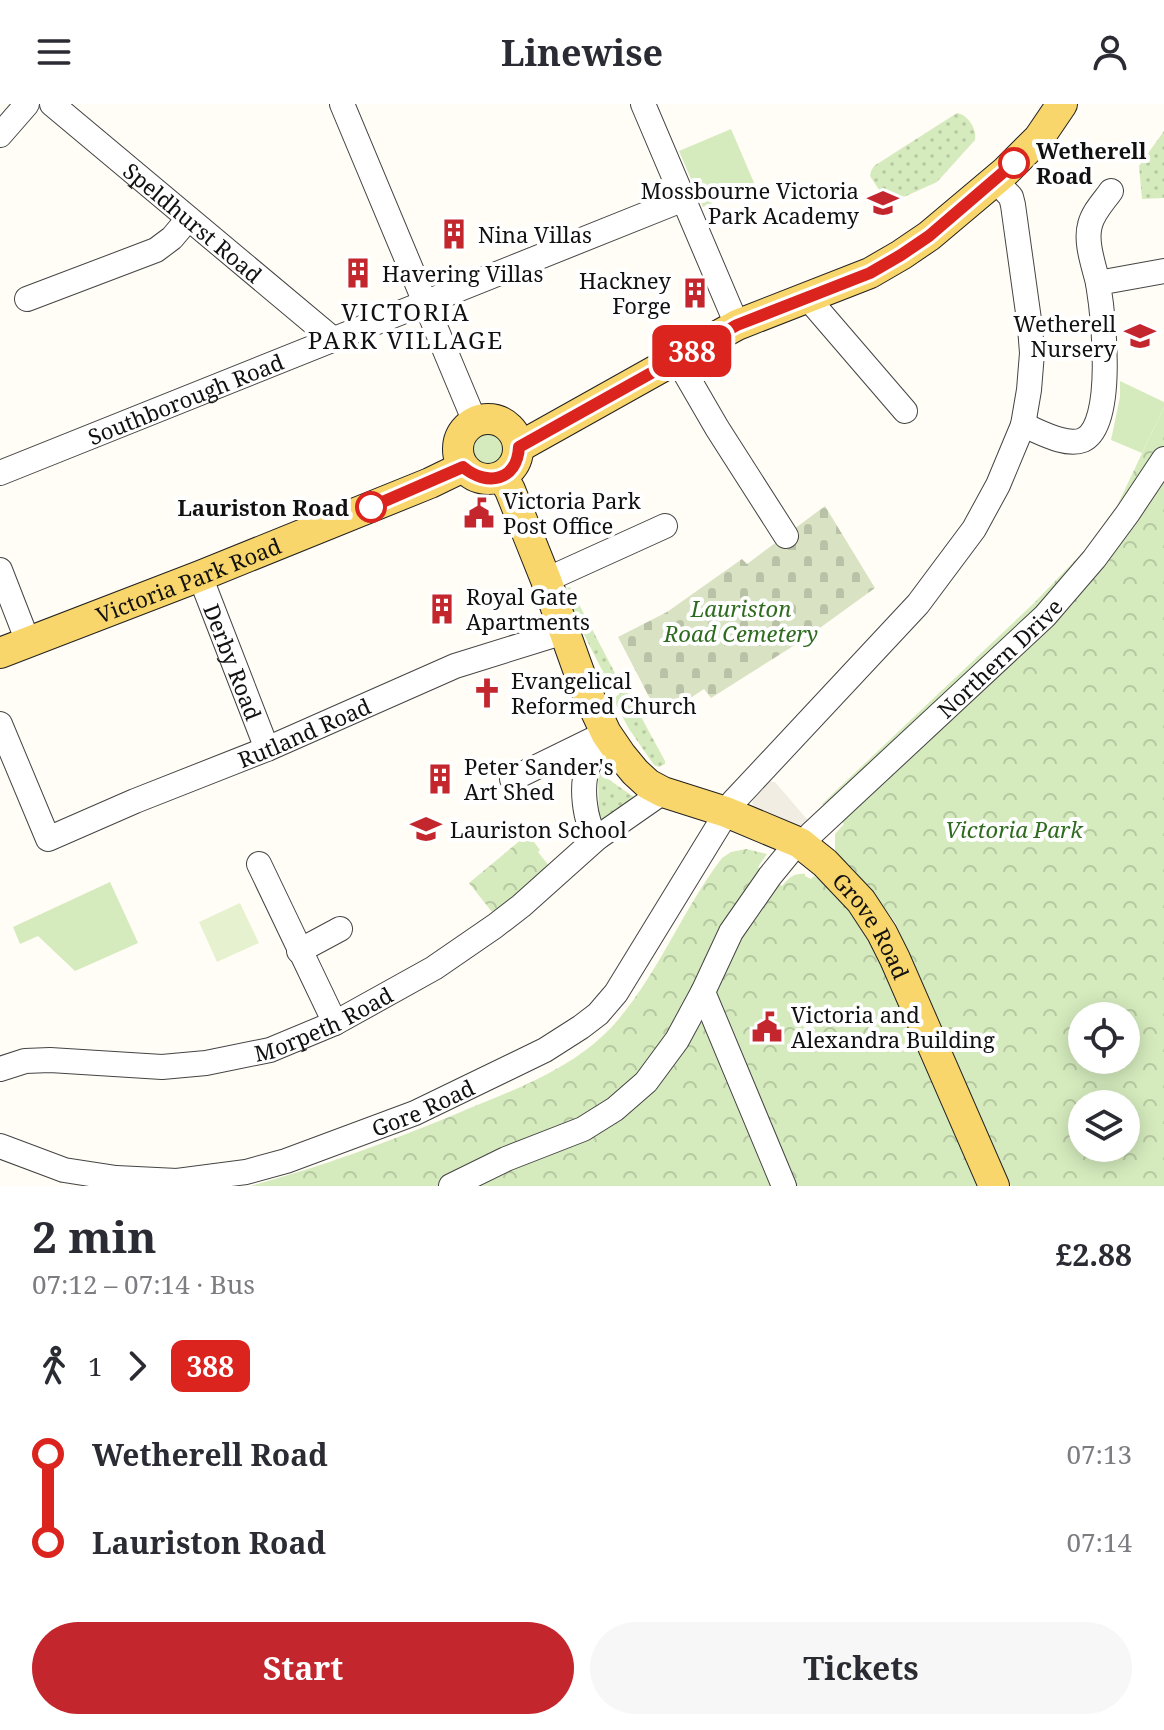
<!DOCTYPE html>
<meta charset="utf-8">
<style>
body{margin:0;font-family:"Noto Serif",serif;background:#f7f7f7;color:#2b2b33;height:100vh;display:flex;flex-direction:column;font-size:30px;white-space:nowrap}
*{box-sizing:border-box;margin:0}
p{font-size:26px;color:#7c7c81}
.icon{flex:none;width:44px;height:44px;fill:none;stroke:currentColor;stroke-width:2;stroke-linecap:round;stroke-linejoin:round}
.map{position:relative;height:1082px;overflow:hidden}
.drawer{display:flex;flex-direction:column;background:#fff;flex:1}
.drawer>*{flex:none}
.badge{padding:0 16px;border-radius:12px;font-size:28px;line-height:52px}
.buttons{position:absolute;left:1068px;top:898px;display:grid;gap:16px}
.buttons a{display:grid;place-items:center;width:72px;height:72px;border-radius:50%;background:#fff;box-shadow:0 4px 20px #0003;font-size:40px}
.map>.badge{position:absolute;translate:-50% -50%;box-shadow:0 0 0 4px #fff}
.legs{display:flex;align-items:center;gap:12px;height:88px;padding:0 32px;font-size:26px}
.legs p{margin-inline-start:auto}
.overview{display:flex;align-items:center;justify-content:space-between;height:136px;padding:0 32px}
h1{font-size:44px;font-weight:700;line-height:60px}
.action{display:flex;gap:16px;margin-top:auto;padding:16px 32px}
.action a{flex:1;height:92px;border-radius:48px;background:#c4262e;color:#fff;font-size:32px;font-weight:700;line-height:92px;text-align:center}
.action a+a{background:#f7f7f7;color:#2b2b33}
ul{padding:0 32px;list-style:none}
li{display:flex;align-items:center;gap:28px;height:88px;font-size:30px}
li i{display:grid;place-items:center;width:12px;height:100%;margin:0 10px;background:currentColor}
li i::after{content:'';width:20px;height:20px;margin:-10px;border:6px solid;border-radius:50%;background:#fff}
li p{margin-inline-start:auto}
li:first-child i{background:linear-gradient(#0000 50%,currentColor 0)}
li:last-child i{background:linear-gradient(currentColor 50%,#0000 0)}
header{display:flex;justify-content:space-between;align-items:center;height:104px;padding:0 32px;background:#fff;font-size:36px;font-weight:700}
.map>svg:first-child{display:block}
.grass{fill:url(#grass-dots)}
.cemetery{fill:url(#cemetery-stones)}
.park{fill:url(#park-crowns);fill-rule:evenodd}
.garden{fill:#d5ebbd}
.pitch{fill:#e6f2cf}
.plaza{fill:#f1ede2}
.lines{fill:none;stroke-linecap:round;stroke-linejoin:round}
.minor-casing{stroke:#444;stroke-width:26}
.major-casing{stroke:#222;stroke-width:32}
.minor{stroke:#fff;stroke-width:24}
.major{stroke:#f9d66b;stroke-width:30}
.line-1-casing{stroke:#fff;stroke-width:18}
.line-1{stroke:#dc241f;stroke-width:12}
.stop-1-dot{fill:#fff;stroke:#dc241f;stroke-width:4}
.labels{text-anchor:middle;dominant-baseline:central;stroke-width:8;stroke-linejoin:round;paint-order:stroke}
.stop-label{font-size:22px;font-weight:bold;fill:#111;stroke:#fff;text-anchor:start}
.poi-label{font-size:22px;fill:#111;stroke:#fff;text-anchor:start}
.street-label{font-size:22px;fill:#111;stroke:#fff}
.park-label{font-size:22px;font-style:italic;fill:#2f6b1f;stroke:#fff}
.neighbourhood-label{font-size:24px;letter-spacing:2px;fill:#111;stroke:#fff}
</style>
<header><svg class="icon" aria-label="menu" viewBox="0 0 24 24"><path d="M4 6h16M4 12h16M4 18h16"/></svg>Linewise<svg class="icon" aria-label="person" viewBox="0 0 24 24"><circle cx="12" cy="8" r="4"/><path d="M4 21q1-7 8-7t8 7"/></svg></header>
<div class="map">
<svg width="1164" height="1082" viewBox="0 0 1164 1082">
<defs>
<pattern id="grass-dots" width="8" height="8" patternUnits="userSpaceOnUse" patternTransform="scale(2)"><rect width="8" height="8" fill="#d5ebbd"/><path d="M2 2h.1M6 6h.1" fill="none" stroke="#b6c8a1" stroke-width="1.8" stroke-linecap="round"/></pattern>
<pattern id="cemetery-stones" width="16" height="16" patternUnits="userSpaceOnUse" patternTransform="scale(2)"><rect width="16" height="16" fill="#d9e3c4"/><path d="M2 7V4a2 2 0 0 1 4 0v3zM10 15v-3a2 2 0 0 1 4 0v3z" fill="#b9c2a7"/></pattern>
<pattern id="park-crowns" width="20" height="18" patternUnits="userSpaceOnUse" patternTransform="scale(2)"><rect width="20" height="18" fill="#d5ebbd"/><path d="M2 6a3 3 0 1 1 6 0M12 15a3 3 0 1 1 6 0" fill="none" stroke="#b6c8a1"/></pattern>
</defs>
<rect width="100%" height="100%" fill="#fffdf5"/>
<g class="grass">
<path d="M 957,9 C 968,11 977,25 975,36 L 937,78 L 895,97 L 889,96 L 883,92 L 870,72 L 871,67 L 874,62 Z"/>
<path d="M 1164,27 L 1164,94 L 1142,95 L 1139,62 Z"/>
<path d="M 570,483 L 618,575 L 609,580 L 562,487 Z"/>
<path d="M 624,586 L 627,587 L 665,657 L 665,660 L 659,663 L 654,661 L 629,625 L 613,595 Z"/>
<path d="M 598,668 L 641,698 L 599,723 Z"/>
</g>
<path class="cemetery" d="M 825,402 L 875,484 L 806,534 L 711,594 L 704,585 L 662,613 L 661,611 L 659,612 L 618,533 L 667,508 L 742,455 L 747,460 Z"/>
<g class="park">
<path d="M 1164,303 L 1164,1082 L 1011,1082 L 896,820 L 882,800 L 839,752 L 835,745 L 835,730 L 844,720 L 822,700 L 1033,500 L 1084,447 L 1117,402 ZM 1082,912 L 1126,912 L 1126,956 L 1082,956 ZM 1082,1000 L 1126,1000 L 1126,1044 L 1082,1044 Z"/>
<path d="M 528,730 L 540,746 L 538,748 L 550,763 L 515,793 L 492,808 L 469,779 Z"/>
<path d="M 746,745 L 767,750 L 758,763 L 782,782 C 790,773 794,769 805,770 L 805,772 L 811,775 L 814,772 L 829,782 L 867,826 L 980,1082 L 250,1082 C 321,1063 388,1038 456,1010 C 513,986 576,965 617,917 C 659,868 683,805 722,754 L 731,748 Z"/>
</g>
<g class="garden">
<path d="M 731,25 L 755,81 L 703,103 L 679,47 Z"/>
<path d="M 1120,277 L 1164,298 L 1164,303 L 1142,349 L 1111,336 L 1120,293 Z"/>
<circle cx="488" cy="345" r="19"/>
<path d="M 110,778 L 138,839 L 75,867 L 38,832 L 20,840 L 13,823 Z"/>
</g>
<path class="pitch" d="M 240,799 L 259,839 L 217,858 L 199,818 Z"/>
<path class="plaza" d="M 768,677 L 775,678 L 811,720 L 806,725 L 756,706 L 752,699 L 754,694 Z"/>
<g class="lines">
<g class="minor-casing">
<g id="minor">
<path id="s1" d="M 52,0 L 334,236"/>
<path d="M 342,0 L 475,318"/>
<path d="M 643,0 L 737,221"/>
<path d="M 0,31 L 27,0"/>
<path d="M 1098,179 C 1094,162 1085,138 1090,121 C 1093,108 1104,97 1111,87"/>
<path d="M 806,192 L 905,307"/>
<path d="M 27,195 L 156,146 L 172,134 L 188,115"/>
<path d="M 677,255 L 717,324 L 786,432"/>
<path d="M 1023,321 C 1039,327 1065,343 1083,336 C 1116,321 1103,210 1098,179 L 1164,167"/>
<path id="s2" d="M 0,369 L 684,95"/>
<path d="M 0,466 L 28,538"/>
<path id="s3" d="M 200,472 L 267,645"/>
<path d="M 546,476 L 665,422"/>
<path id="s4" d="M 0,620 L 48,735 L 135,697 L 267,645 L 455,562 L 564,528"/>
<path d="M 512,675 L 606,629"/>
<path id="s5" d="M 811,730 L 1045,512 L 1094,455 L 1128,409 L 1164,355"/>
<path d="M 597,734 C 584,718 580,680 589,660 C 594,650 602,643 610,635"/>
<path d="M 259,760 L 335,919"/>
<path d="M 299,847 L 340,825"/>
<path d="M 703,888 L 784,1082"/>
<path id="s6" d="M 0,965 L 25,957 L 50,956 L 162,963 L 206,959 L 270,946 L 335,919 L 434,864 L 495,822 L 521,802 L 597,734 L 663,688"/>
<path id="s7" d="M 0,1042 L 64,1066 L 116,1074 L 177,1077 L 246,1068 L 286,1057 L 415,1009 L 510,963 L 545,946 L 581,923 L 598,910 L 616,889 L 733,698 L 918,500 L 974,425 L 998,381 L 1023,321 L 1029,286 L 1032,249 L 1030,223 L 1013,101 L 1011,93 L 995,76"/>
<path d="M 451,1082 L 506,1055 L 583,1025 L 615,1005 L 646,978 L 677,936 L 703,888 L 731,828 L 770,772 L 788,750"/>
</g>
</g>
<g class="major-casing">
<g id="major">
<circle cx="488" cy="345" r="30"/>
<path d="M 519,343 L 737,221 L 870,169 L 901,151 L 929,132 L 1005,68 L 1039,34 L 1062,0"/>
<path id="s8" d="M 502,372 L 510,386 L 546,476 L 584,582 L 606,629 L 621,651 L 635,668 L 648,680 L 663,688 L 726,708 L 800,739 L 825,759 L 861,797 L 882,829 L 895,855 L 994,1082"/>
<path id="s9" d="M 0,549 L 200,472 L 430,379 L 463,363"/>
</g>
</g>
<use href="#minor" class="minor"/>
<use href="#major" class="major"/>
</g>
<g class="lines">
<g class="line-1-casing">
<path id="line-1" d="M 371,403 L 463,363 C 487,383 517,377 519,343 L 737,221 L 870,169 L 901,151 L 929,132 L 1014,59"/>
</g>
<use href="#line-1" class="line-1"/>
</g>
<defs>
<g id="school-bare" transform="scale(2.4)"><path d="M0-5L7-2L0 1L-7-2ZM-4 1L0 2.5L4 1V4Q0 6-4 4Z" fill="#c4262e" stroke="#fff" stroke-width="2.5" paint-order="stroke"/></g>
<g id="building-bare" transform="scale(2.4)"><path d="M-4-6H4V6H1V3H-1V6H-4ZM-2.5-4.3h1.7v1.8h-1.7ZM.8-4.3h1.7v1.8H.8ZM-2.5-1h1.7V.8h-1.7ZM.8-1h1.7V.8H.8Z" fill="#c4262e" stroke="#fff" stroke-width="2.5" paint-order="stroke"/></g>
<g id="civic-bare" transform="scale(2.4)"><path d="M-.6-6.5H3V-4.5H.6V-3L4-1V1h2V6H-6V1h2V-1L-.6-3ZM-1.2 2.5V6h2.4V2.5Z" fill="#c4262e" stroke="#fff" stroke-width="2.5" paint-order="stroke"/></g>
<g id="church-bare" transform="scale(2.4)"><path d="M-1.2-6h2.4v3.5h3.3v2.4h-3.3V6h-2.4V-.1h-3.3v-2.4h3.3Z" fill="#c4262e" stroke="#fff" stroke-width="2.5" paint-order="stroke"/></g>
</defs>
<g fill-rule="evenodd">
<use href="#school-bare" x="883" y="99"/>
<use href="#building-bare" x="454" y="130"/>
<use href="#building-bare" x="358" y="169"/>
<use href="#building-bare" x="695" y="189"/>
<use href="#school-bare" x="1140" y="232"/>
<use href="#civic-bare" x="479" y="409"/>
<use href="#building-bare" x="442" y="505"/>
<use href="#church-bare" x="487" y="589"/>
<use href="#building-bare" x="440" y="675"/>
<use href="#school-bare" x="426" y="725"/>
<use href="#civic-bare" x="767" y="923"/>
</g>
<g class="stop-1-dot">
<circle cx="1014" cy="59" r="14"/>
<circle cx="371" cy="403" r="14"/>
</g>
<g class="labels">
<g class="stop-label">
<text x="1036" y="46">Wetherell<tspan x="1036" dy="25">Road</tspan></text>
<text x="349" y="403" text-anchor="end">Lauriston Road</text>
</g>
<g class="poi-label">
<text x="859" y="86" text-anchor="end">Mossbourne Victoria<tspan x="859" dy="25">Park Academy</tspan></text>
<text x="478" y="130">Nina Villas</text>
<text x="382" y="169">Havering Villas</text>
<text x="671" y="176" text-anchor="end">Hackney<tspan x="671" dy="25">Forge</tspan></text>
<text x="1116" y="219" text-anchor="end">Wetherell<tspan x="1116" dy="25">Nursery</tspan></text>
<text x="503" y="396">Victoria Park<tspan x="503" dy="25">Post Office</tspan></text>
<text x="466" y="492">Royal Gate<tspan x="466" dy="25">Apartments</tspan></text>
<text x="511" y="576">Evangelical<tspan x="511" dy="25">Reformed Church</tspan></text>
<text x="464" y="662">Peter Sander's<tspan x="464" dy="25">Art Shed</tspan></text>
<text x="450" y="725">Lauriston School</text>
<text x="791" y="910">Victoria and<tspan x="791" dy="25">Alexandra Building</tspan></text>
</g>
<g class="street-label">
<text stroke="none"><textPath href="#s1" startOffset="184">Speldhurst Road</textPath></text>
<text stroke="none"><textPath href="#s2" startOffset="200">Southborough Road</textPath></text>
<text stroke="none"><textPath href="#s9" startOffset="202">Victoria Park Road</textPath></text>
<text stroke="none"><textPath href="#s5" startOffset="258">Northern Drive</textPath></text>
<text stroke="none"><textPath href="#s3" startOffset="92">Derby Road</textPath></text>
<text stroke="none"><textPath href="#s4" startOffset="402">Rutland Road</textPath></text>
<text stroke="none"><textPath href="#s8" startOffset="618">Grove Road</textPath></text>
<text stroke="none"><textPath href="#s6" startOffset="332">Morpeth Road</textPath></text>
<text stroke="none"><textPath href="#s7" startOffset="440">Gore Road</textPath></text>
</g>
<g class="park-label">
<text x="741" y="504">Lauriston<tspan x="741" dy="25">Road Cemetery</tspan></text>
<text x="1014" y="725">Victoria Park</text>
</g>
<g class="neighbourhood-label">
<text x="406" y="207">VICTORIA<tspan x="406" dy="28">PARK VILLAGE</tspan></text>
</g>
</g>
</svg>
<div class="buttons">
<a><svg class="icon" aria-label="locate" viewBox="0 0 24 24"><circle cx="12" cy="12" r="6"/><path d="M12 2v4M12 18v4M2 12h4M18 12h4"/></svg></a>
<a><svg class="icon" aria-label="layers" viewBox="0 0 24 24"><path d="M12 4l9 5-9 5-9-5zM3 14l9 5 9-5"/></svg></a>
</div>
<b class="badge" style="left:692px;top:247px;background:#dc241f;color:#fff">388</b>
</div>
<section class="drawer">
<div class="overview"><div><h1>2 min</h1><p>07:12 – 07:14 · Bus</p></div><b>£2.88</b></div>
<div class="legs"><svg class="icon" aria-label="walk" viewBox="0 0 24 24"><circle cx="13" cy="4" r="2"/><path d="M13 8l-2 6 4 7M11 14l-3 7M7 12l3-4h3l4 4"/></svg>1<svg class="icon" aria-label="forward" viewBox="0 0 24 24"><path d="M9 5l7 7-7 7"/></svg><b class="badge" style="background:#dc241f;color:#fff">388</b></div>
<ul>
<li><i style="color:#dc241f"></i><b>Wetherell Road</b><p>07:13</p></li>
<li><i style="color:#dc241f"></i><b>Lauriston Road</b><p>07:14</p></li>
</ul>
<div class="action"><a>Start</a><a>Tickets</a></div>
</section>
